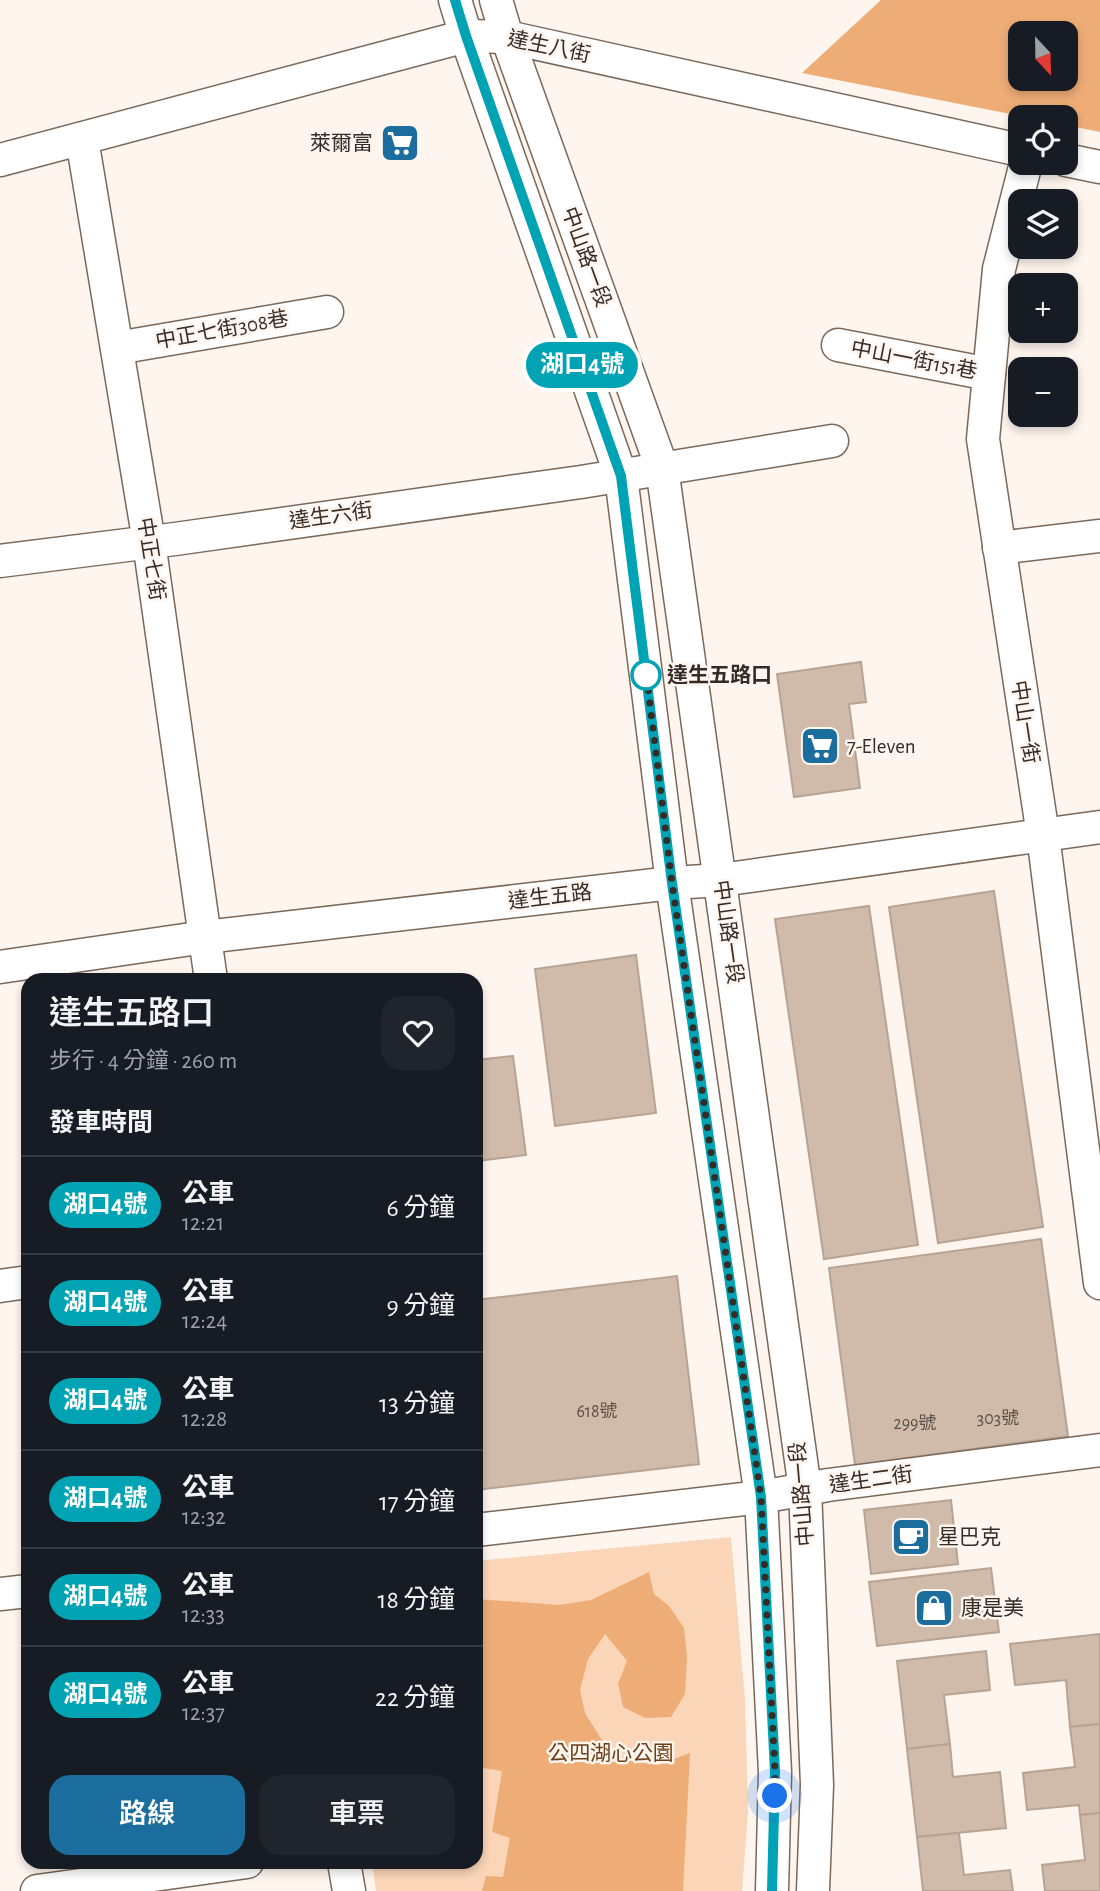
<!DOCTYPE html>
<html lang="zh-TW">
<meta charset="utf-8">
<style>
body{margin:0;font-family:"Alegreya Sans","Noto Sans TC",sans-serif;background:#20242c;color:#f1f3f6;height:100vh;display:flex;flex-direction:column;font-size:26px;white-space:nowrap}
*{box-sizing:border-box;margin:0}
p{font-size:23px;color:#9ea1a6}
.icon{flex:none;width:38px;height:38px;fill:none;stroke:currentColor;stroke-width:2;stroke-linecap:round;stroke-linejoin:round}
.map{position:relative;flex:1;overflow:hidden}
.details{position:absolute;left:21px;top:973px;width:462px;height:896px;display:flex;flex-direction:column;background:#171b24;border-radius:21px;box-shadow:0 4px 10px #0003}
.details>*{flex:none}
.badge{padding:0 14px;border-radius:23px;font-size:24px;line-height:46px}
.needle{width:46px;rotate:158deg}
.fabs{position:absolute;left:1008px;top:21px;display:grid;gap:14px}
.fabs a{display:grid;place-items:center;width:70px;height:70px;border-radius:14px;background:#171b24;box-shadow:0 4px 10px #0003;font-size:35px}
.you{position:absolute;width:35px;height:35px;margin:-18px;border:5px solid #fff;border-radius:50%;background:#1a73e8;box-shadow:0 0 0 10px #1a73e833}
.map>.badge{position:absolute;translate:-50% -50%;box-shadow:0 0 0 4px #fff}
h2{padding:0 28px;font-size:26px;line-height:63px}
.round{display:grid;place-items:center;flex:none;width:74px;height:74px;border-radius:21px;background:#20242c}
.summary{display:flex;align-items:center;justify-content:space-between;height:119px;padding:0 28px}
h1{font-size:33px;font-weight:600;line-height:52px}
.action{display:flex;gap:14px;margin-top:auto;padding:14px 28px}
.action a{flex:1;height:80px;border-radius:21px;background:#1b6d9e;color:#fff;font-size:28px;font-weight:600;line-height:80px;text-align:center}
.action a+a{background:#20242c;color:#f1f3f6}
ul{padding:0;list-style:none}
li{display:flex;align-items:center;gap:21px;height:98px;padding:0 28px;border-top:2px solid #363941}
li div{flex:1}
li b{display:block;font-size:26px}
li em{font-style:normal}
li .badge{min-width:77px;font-weight:700;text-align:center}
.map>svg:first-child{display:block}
.green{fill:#fad5b7}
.water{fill:#eead76;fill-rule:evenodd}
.building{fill:#d0bbaa;stroke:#b8a393;stroke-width:2}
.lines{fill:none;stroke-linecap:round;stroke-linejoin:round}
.minor-casing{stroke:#7b6858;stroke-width:35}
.minor{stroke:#fff;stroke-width:32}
.line-casing{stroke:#fff;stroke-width:16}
.line{stroke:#00a3b4;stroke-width:10}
.walk{stroke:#352c26;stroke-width:7;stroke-dasharray:0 12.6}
.stop-dot{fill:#fff;stroke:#00a3b4;stroke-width:3.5}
.labels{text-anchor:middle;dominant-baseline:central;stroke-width:5;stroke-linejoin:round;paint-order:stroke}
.number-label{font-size:18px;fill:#5c5047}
.street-label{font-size:21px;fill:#352c26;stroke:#fef5ee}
.poi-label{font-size:21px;fill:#352c26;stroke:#fef5ee;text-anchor:start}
.stop-label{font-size:21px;font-weight:bold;fill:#352c26;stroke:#fef5ee;text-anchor:start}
.park-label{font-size:21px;fill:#6c4119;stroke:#fef5ee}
</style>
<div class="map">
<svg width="1100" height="1891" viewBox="0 0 1100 1891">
<rect width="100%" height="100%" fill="#fef5ee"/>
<path class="green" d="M 731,1537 L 745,1700 L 748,1812 L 742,1891 L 376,1891 L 372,1862 L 476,1862 L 476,1561 Z"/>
<g class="water">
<path d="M 881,0 L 1100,0 L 1100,132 L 1066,125 L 1066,117 L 1025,117 L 802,73 ZM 1020,33 L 1066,33 L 1066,79 L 1020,79 Z"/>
<path d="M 649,1572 L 654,1594 L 669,1606 L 684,1628 L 687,1657 L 685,1694 L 671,1717 L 645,1718 L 623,1707 L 618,1684 L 627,1661 L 605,1634 L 588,1659 L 580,1690 L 585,1713 L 600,1737 L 612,1753 L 631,1761 L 658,1765 L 690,1753 L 683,1891 L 482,1891 L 486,1876 L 503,1877 L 510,1838 L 492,1832 L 502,1771 L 476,1767 L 476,1599 L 559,1605 L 591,1600 Z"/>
</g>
<g class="building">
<path d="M 861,662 L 866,702 L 849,704 L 860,788 L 794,797 L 777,674 Z"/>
<path d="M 994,891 L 1043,1227 L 938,1243 L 889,907 Z"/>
<path d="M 869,906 L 918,1245 L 824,1259 L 775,919 Z"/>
<path d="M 636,955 L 656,1113 L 555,1126 L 535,969 Z"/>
<path d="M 513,1056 L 526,1155 L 476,1161 L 476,1060 Z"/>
<path d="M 1041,1239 L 1068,1436 L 855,1465 L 829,1268 Z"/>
<path d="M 677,1276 L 699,1464 L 476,1490 L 476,1300 Z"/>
<path d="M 951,1500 L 958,1564 L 871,1574 L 864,1510 Z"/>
<path d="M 991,1568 L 999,1632 L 877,1646 L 869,1582 Z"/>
<path d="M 1100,1634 L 1100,1724 L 1070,1727 L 1066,1680 L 1015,1685 L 1010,1644 Z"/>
<path d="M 986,1651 L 990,1690 L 944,1695 L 950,1744 L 907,1749 L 897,1661 Z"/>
<path d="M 1100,1724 L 1100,1813 L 1080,1815 L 1079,1805 L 1027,1810 L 1023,1773 L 1075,1767 L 1070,1727 Z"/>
<path d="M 950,1744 L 953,1777 L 1000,1772 L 1006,1828 L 917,1837 L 907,1749 Z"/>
<path d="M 1100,1813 L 1100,1891 L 1045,1891 L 1042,1865 L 1085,1860 L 1080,1815 Z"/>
<path d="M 959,1833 L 964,1875 L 1010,1870 L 1013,1891 L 923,1891 L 917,1837 Z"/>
</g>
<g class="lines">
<g class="minor-casing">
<g id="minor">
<path d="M 455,0 L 466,36 L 621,476 L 672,883 L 761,1497 L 775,1772 L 772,1891"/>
<path d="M 496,0 L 507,37 L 662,468 L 805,1489 L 817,1785 L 813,1891"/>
<path d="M 82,139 L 149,542 L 211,980"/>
<path d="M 0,160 L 466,36 L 507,37 L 1020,150"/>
<path d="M 1066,160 L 1100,167"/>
<path d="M 1026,163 L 999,269 L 983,439 L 1043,835 L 1100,1283"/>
<path d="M 838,345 L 989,374"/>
<path d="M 117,348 L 327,312"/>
<path d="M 999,548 L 1100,536"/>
<path d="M 0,561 L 175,539 L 581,482 L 832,441"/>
<path d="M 0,967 L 205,937 L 672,883 L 721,880 L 1100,827"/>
<path d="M 0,1286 L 28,1282"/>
<path d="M 476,1530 L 761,1497 L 828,1485 L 1100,1450"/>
<path d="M 0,1594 L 28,1591"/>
<path d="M 344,1862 L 349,1891"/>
<path d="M 37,1891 L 247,1862"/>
</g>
</g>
<use href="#minor" class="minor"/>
</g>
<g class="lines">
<g class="line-casing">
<path id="line" d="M 455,0 L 466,36 L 621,476 L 672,883 L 761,1497 L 775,1772 L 772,1891"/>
</g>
<use href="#line" class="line"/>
<path class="walk" d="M 646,675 L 645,664 L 672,883 L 761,1497 L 775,1772 L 775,1796"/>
</g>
<defs>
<g id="supermarket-square" transform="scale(2.0125)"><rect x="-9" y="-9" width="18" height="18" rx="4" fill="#1b6d9e" stroke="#fef5ee"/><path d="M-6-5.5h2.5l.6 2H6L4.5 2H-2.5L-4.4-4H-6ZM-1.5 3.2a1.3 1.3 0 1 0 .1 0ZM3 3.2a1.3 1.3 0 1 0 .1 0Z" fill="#fff"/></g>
<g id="cafe-square" transform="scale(2.0125)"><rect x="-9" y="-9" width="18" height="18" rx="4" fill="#1b6d9e" stroke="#fef5ee"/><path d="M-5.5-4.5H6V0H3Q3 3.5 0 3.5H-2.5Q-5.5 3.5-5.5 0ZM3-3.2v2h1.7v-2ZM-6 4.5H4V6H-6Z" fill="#fff"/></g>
<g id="shop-square" transform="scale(2.0125)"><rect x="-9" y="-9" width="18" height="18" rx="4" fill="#1b6d9e" stroke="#fef5ee"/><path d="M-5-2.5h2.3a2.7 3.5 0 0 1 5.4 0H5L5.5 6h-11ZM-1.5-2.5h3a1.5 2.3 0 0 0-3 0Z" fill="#fff"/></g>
</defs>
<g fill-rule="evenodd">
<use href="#supermarket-square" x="400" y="143"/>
<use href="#supermarket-square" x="820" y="746"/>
<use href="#cafe-square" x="911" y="1537"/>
<use href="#shop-square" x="934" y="1608"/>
</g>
<circle class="stop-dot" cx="646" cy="675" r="14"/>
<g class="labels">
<g class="number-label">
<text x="597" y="1412">618號</text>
<text x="998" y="1419">303號</text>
<text x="915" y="1424">299號</text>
</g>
<g class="street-label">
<text transform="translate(549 47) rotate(12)">達生八街</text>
<text transform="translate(586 257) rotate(70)">中山路一段</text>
<text transform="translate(222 330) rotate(-10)">中正七街308巷</text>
<text transform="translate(914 360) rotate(11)">中山一街151巷</text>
<text transform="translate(331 516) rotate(-8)">達生六街</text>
<text transform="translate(151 559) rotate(81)">中正七街</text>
<text transform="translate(1025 722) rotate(81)">中山一街</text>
<text transform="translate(550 897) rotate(-7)">達生五路</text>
<text transform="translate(728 932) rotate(82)">中山路一段</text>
<text transform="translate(871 1480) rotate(-8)">達生二街</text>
<text transform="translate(802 1494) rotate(-95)">中山路一段</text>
</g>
<g class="poi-label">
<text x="373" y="143" text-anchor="end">萊爾富</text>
<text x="847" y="746">7-Eleven</text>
<text x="938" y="1537">星巴克</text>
<text x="961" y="1608">康是美</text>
</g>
<g class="stop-label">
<text x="667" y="675">達生五路口</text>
</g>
<g class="park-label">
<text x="611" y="1753">公四湖心公園</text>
</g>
</g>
</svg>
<div class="fabs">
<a><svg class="needle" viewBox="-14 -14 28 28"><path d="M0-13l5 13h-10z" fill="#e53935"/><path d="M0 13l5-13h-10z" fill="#9ea1a6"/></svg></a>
<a><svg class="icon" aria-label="locate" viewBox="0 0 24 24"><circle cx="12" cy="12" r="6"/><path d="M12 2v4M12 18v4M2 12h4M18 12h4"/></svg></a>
<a><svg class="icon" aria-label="layers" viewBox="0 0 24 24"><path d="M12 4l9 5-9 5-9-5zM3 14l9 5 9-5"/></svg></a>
<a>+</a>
<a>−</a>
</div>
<div class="you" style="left:775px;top:1796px"></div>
<b class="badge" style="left:582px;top:365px;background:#00a3b4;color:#fff">湖口4號</b>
<section class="details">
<div class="summary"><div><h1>達生五路口</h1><p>步行 · 4 分鐘 · 260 m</p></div><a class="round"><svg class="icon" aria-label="heart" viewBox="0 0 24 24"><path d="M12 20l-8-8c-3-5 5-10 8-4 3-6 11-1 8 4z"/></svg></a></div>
<h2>發車時間</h2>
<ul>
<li><span class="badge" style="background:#00a3b4;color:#fff">湖口4號</span><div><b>公車</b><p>12:21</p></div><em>6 分鐘</em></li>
<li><span class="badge" style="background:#00a3b4;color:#fff">湖口4號</span><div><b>公車</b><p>12:24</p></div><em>9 分鐘</em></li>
<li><span class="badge" style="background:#00a3b4;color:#fff">湖口4號</span><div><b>公車</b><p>12:28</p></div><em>13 分鐘</em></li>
<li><span class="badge" style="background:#00a3b4;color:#fff">湖口4號</span><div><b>公車</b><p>12:32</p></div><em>17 分鐘</em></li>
<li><span class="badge" style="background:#00a3b4;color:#fff">湖口4號</span><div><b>公車</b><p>12:33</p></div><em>18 分鐘</em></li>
<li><span class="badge" style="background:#00a3b4;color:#fff">湖口4號</span><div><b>公車</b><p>12:37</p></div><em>22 分鐘</em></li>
</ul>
<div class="action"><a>路線</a><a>車票</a></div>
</section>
</div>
